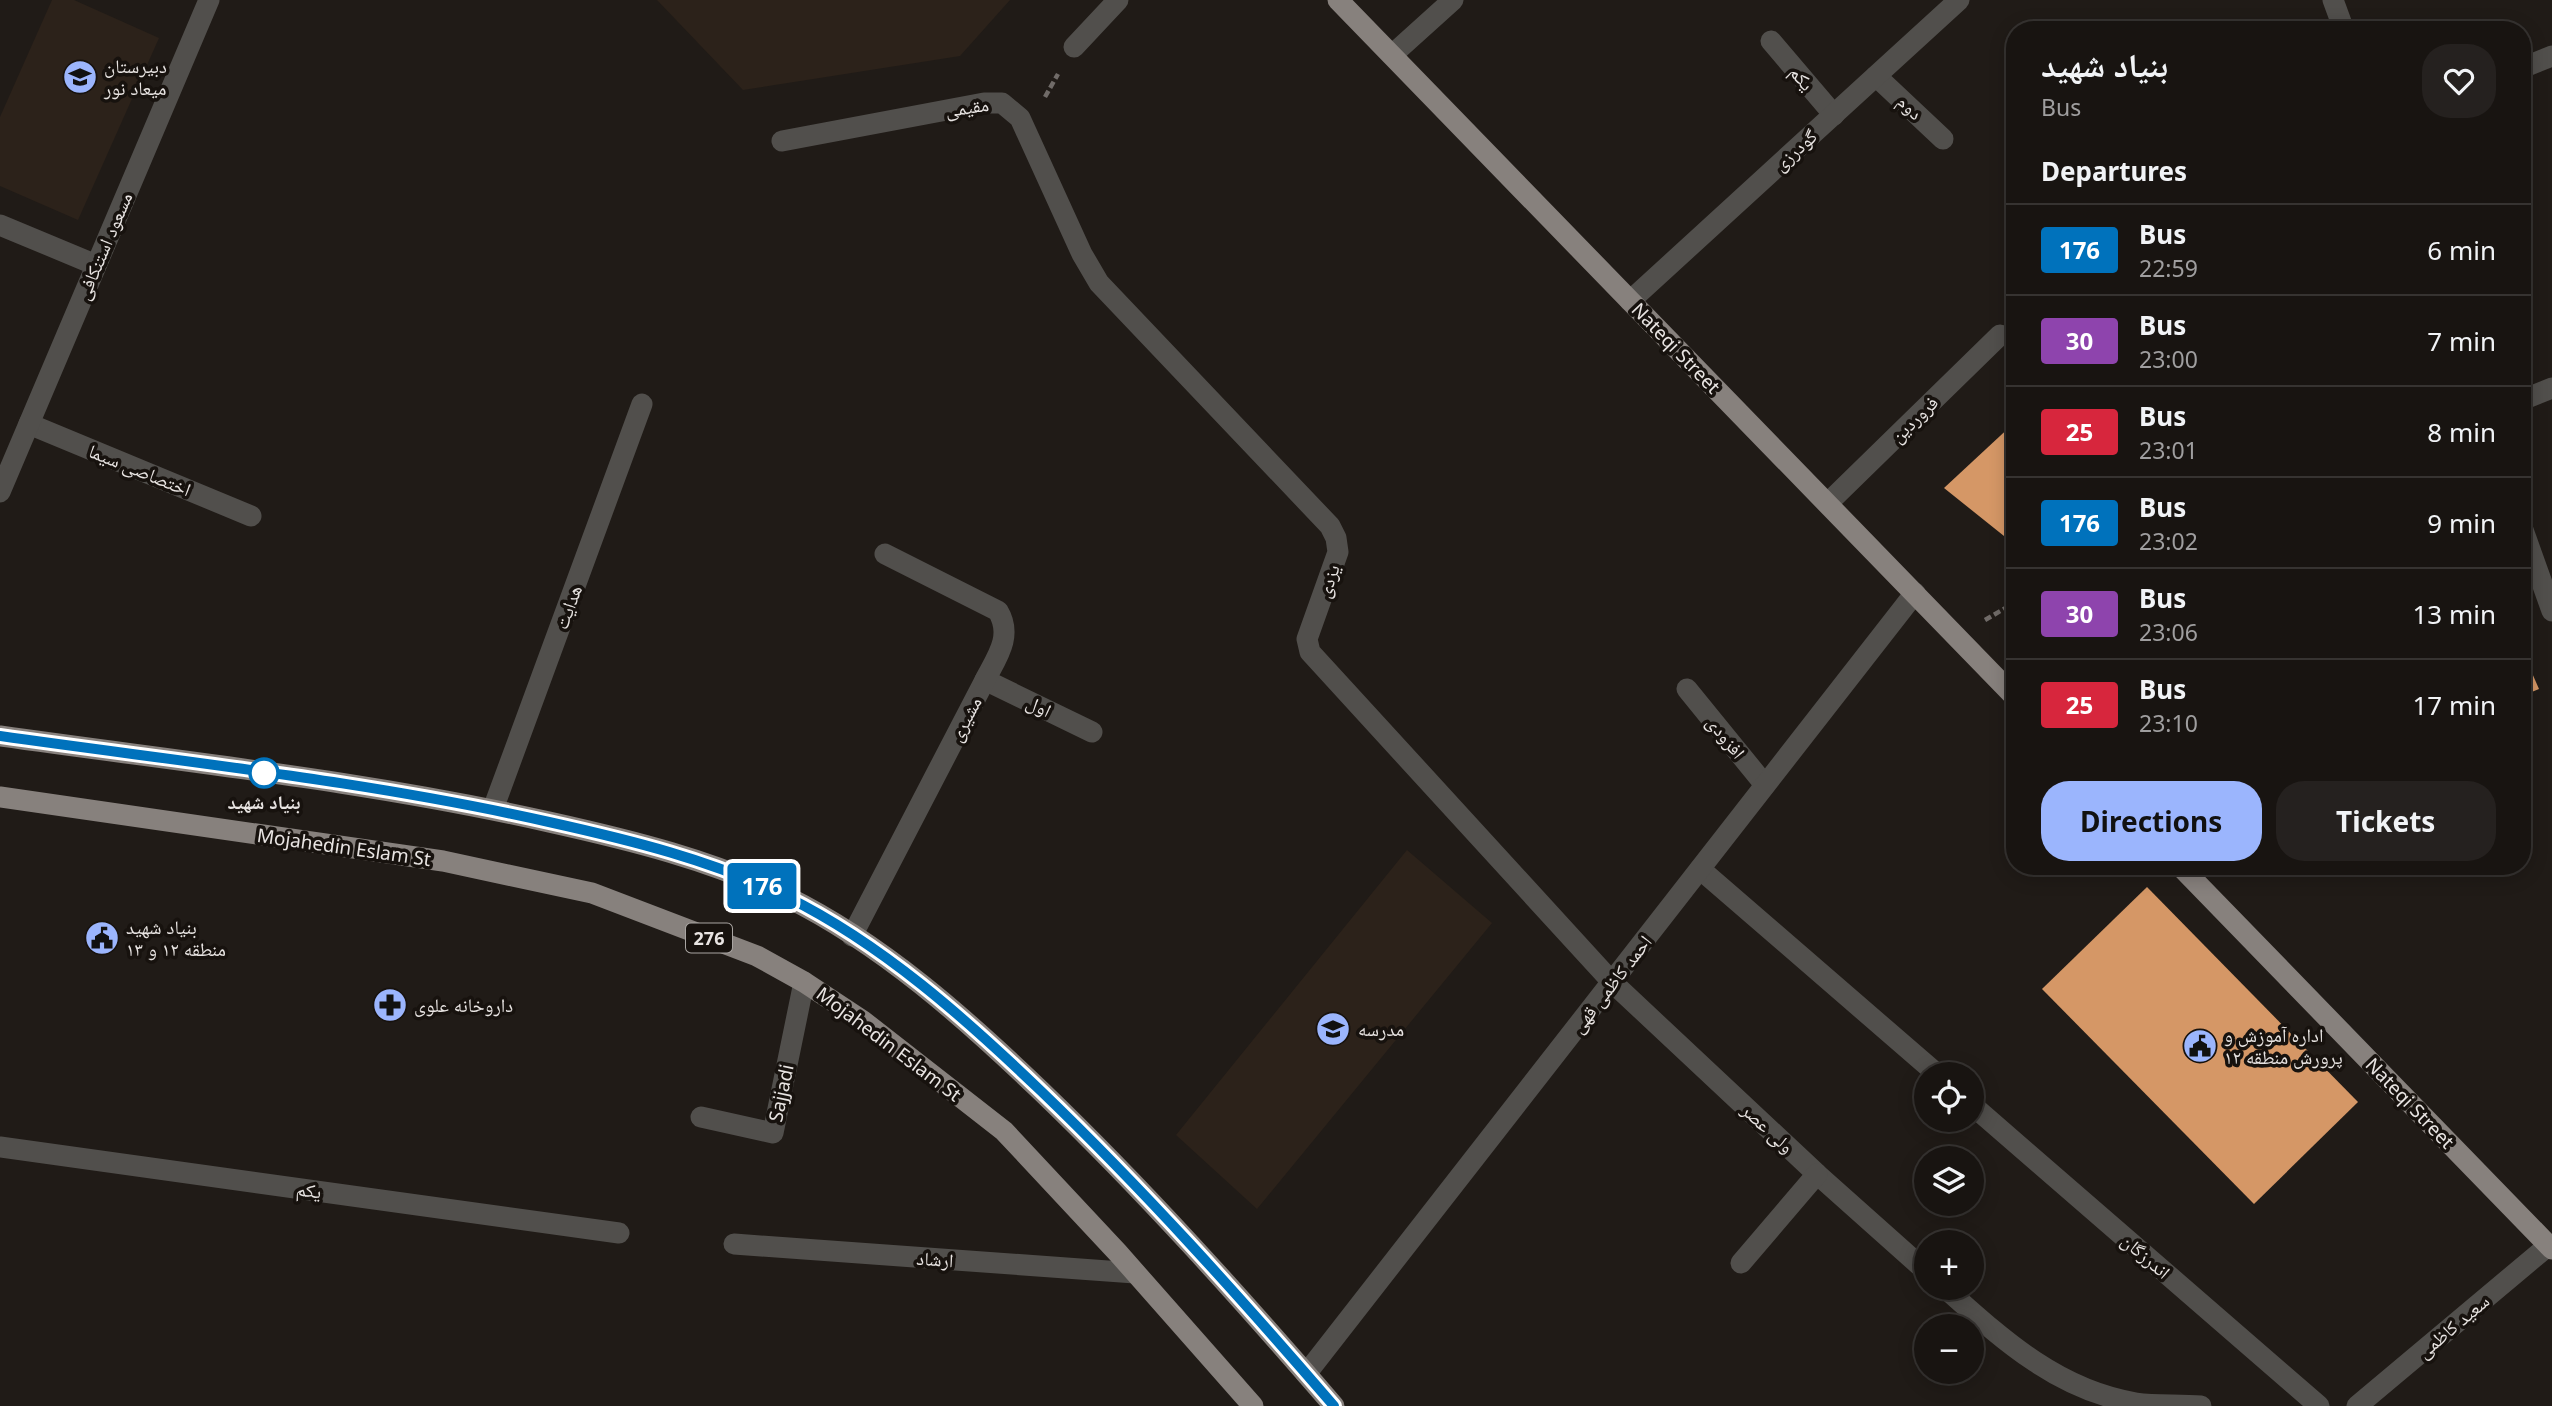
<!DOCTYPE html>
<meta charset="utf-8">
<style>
body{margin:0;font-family:"Noto Sans","Noto Naskh Arabic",sans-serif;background:#25211f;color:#f1f3f6;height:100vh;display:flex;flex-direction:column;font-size:26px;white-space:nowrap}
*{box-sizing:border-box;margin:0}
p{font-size:23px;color:#9f9e9f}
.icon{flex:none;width:38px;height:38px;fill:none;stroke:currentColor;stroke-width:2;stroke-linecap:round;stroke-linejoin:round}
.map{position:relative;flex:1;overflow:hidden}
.details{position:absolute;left:2006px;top:21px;width:525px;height:854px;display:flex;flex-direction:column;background:#181411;border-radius:28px;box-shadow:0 4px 18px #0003,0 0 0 2px #363331}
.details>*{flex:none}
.badge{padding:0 14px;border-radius:5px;font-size:24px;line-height:46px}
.fabs{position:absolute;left:1914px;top:1062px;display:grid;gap:14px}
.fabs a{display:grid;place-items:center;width:70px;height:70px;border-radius:50%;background:#181411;box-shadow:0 4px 18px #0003,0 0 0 2px #363331;font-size:35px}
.map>.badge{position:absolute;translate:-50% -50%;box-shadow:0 0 0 4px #fff}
h2{padding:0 35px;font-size:26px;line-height:63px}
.round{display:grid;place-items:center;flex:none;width:74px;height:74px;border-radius:28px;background:#25211f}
.head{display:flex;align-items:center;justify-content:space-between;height:119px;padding:0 35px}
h1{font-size:33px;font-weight:700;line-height:52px}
.cta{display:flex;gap:14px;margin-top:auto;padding:14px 35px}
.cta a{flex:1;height:80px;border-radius:28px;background:#9bb5fd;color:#111;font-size:28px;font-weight:700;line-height:80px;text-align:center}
.cta a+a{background:#25211f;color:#f1f3f6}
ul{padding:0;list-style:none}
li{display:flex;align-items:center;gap:21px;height:91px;padding:0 35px;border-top:2px solid #363331}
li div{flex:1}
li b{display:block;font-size:26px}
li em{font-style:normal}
li .badge{min-width:77px;font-weight:700;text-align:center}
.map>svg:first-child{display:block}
.built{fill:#2c221a}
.building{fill:#d59766}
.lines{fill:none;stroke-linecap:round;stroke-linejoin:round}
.path{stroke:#706b68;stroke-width:4.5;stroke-dasharray:7 3.5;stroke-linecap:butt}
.minor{stroke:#514f4c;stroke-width:21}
.major{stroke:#87817d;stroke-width:21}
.line-casing{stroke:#fff;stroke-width:16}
.line{stroke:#0072bc;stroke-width:10}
.stop-dot{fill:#fff;stroke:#0072bc;stroke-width:3.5}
.labels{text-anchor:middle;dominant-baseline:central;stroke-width:7;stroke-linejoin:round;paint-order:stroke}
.shield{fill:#17120e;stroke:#a9a5a2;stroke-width:2}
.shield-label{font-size:18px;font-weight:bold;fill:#e8e4e2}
.poi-label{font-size:19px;fill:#e8e4e2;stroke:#17120e;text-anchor:start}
.street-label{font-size:19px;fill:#e8e4e2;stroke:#17120e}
.stop-label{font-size:19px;font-weight:bold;fill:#e8e4e2;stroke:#17120e}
</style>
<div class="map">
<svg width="2552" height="1406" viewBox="0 0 2552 1406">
<rect width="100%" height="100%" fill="#201b17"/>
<g class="built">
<path d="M 52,0 L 74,0 L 159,38 L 78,220 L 0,186 L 0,117 Z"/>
<path d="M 657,0 L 1010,0 L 960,56 L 743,90 Z"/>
<path d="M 1407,850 L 1492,923 L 1257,1209 L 1176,1135 Z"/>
</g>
<g class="building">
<path d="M 2014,423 L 2014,544 L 1944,488 Z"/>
<path d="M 2522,650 L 2539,689 L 2522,696 Z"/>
<path d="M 2147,887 L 2358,1102 L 2254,1204 L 2042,989 Z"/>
</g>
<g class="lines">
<g class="path">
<path d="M 1045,97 L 1058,74"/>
<path d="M 1985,620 L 2014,603"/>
</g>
<g class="minor">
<path d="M 2333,0 L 2344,30"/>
<path d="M 1771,41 L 1834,115"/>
<path d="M 1074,47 L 1118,0"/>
<path d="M 1392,55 L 1453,0"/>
<path d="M 2522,68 L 2552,56"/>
<path d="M 1876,76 L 1943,139"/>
<path d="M 782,141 L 984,103 L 1002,103 L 1020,118 L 1082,254 L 1099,283 L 1330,526 L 1336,538 L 1338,552 L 1307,639 L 1310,652 L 1612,982 L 1817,1174 L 1927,1272"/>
<path d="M 0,225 L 96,265"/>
<path d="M 1630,301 L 1959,0"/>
<path d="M 2522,400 L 2552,388"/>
<path d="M 29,424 L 251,516"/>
<path d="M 0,492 L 209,0"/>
<path d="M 1828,503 L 2000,335"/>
<path d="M 2522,527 L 2552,611"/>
<path d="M 985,680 L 1092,732"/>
<path d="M 1687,689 L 1765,785"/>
<path d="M 493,809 L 642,404"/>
<path d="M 1700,869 L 1937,1074"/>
<path d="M 852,936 L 985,680 C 997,657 1013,636 998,611 L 885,554"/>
<path d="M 1972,1105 L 2319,1406"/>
<path d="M 701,1117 L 773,1133 L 804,982"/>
<path d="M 0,1147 L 619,1233"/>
<path d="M 734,1244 L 1135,1273"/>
<path d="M 1741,1263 L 1817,1174"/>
<path d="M 1945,1288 C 2002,1339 2057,1390 2136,1403 C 2157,1406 2179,1404 2201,1406"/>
<path d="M 1306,1374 L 1915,593"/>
<path d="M 2357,1406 L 2549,1245"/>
</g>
<g class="major">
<path d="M 1338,0 L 2014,696"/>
<path d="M 0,736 C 183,762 368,781 549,822 C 630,840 712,860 787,897 C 882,944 965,1018 1041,1091 C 1144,1190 1240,1297 1334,1406"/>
<path d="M 0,797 L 443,861 L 592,893 L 757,956 L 804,982 L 863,1021 L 1004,1131 L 1118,1253 L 1253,1406"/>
<path d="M 2180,866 L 2552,1249"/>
</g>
</g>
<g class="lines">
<g class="line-casing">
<path id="line" d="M 0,736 C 183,762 368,781 549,822 C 630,840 712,860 787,897 C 882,944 965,1018 1041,1091 C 1144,1190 1240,1297 1334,1406"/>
</g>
<use href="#line" class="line"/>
</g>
<defs>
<g id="school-disc" transform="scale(1.75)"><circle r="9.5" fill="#9bb5fd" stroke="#17120e"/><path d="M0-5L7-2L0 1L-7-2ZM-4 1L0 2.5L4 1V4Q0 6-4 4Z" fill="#111"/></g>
<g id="civic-disc" transform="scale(1.75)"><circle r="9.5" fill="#9bb5fd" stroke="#17120e"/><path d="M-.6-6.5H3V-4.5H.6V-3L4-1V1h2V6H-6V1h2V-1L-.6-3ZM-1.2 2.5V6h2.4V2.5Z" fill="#111"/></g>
<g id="pharmacy-disc" transform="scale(1.75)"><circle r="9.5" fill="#9bb5fd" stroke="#17120e"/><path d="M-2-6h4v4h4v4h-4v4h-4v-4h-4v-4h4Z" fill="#111"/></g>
</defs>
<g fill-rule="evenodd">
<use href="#school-disc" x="80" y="77"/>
<use href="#civic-disc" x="102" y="938"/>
<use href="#pharmacy-disc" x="390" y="1005"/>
<use href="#school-disc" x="1333" y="1029"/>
<use href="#civic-disc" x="2200" y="1046"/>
</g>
<circle class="stop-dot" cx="264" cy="773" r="14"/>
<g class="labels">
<rect class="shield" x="686" y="923.5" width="46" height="29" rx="5"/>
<g class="shield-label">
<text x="709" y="938">276</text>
</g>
<g class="poi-label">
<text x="104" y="66">دبیرستان<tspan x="104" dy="22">میعاد نور</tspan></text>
<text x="126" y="927">بنیاد شهید<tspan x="126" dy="22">منطقه ۱۲ و ۱۳</tspan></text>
<text x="414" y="1005">داروخانه علوی</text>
<text x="1358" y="1029">مدرسه</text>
<text x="2224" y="1035">اداره آموزش و<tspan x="2224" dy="22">پرورش منطقه ۱۲</tspan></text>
</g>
<g class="street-label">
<text transform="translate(1802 78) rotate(50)">یکم</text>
<text transform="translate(967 107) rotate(-8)">مقیمی</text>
<text transform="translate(1910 107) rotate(43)">دوم</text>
<text transform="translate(1795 150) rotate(-42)">گودرزی</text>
<text transform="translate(104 246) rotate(-67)">مسعود استنکافی</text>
<text transform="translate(1676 348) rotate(46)">Nateqi Street</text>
<text transform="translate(1914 419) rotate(-44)">فروردین</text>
<text transform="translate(140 470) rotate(22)">اختصاصی سیما</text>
<text transform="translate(1328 581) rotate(-71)">یزدی</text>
<text transform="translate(568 607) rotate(-70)">هدایت</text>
<text transform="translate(1039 706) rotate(26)">اول</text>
<text transform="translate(965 719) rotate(-62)">مشیری</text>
<text transform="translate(1726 737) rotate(51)">افزودی</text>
<text transform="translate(344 847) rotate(8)">Mojahedin Eslam St</text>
<text transform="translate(1611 984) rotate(-52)">احمد کاظمی قهی</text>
<text transform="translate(889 1044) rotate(37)">Mojahedin Eslam St</text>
<text transform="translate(781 1093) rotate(-78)">Sajjadi</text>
<text transform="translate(2410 1103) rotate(46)">Nateqi Street</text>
<text transform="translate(1768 1128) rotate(43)">ولی عصر</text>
<text transform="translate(309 1190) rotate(8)">یکم</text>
<text transform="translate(2146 1256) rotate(41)">اندرزگان</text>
<text transform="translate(935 1259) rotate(4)">ارشاد</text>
<text transform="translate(2453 1326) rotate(-40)">سعید کاظمی</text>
</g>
<g class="stop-label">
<text x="264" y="802">بنیاد شهید</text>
</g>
</g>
</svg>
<div class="fabs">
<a><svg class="icon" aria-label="locate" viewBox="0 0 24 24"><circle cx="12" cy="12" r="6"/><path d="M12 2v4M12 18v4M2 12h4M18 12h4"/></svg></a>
<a><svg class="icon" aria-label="layers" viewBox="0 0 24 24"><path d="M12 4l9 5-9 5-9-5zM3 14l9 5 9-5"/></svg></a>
<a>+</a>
<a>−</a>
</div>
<b class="badge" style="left:762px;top:886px;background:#0072bc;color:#fff">176</b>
<section class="details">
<div class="head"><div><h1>بنیاد شهید</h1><p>Bus</p></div><a class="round"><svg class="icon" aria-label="heart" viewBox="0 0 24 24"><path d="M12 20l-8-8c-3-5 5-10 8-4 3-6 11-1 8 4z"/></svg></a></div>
<h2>Departures</h2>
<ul>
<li><span class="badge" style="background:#0072bc;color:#fff">176</span><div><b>Bus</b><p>22:59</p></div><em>6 min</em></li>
<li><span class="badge" style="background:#8e44ad;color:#fff">30</span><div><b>Bus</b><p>23:00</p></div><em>7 min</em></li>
<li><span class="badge" style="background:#d7263d;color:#fff">25</span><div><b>Bus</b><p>23:01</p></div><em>8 min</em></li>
<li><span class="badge" style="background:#0072bc;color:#fff">176</span><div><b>Bus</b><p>23:02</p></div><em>9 min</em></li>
<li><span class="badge" style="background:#8e44ad;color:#fff">30</span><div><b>Bus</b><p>23:06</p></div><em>13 min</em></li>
<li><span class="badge" style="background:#d7263d;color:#fff">25</span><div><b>Bus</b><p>23:10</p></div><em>17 min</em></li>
</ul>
<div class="cta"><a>Directions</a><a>Tickets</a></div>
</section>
</div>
